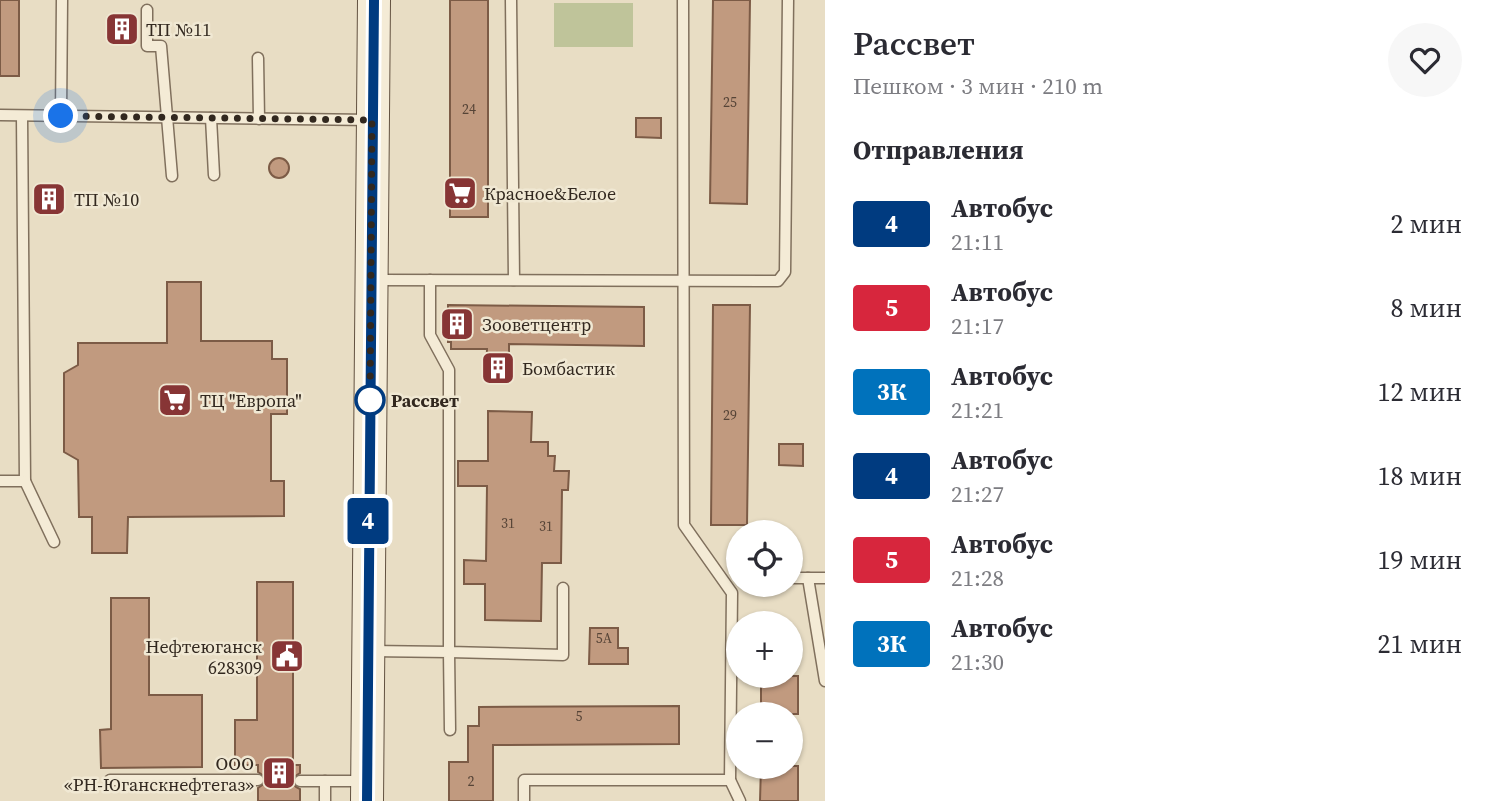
<!DOCTYPE html>
<html lang="ru">
<meta charset="utf-8">
<style>
body{margin:0;font-family:"Source Serif 4",serif;background:#f7f7f7;color:#2b2b33;height:100vh;display:flex;flex-direction:column;font-size:26px;white-space:nowrap}
*{box-sizing:border-box;margin:0}
p{font-size:23px;color:#7c7c81}
.icon{flex:none;width:38px;height:38px;fill:none;stroke:currentColor;stroke-width:2;stroke-linecap:round;stroke-linejoin:round}
.map{position:relative;flex:1;overflow:hidden}
.sheet{display:flex;flex-direction:column;background:#fff;width:665px}
.sheet>*{flex:none}
.badge{padding:0 14px;border-radius:5px;font-size:24px;line-height:46px}
.fabs{position:absolute;left:726px;top:520px;display:grid;gap:14px}
.fabs a{display:grid;place-items:center;width:77px;height:77px;border-radius:50%;background:#fff;box-shadow:0 2px 5px #0004;font-size:35px}
.you{position:absolute;width:35px;height:35px;margin:-18px;border:5px solid #fff;border-radius:50%;background:#1a73e8;box-shadow:0 0 0 10px #1a73e833}
.map>.badge{position:absolute;translate:-50% -50%;box-shadow:0 0 0 4px #fff}
h2{padding:0 28px;font-size:26px;line-height:63px}
.round{display:grid;place-items:center;flex:none;width:74px;height:74px;border-radius:37px;background:#f7f7f7}
.head{display:flex;align-items:center;justify-content:space-between;height:119px;padding:0 28px}
h1{font-size:33px;font-weight:600;line-height:52px}
ul{padding:0;list-style:none}
li{display:flex;align-items:center;gap:21px;height:84px;padding:0 28px}
li div{flex:1}
li b{display:block;font-size:26px}
li em{font-style:normal}
li .badge{min-width:77px;font-weight:700;text-align:center}
main{display:flex;flex:1;min-height:0}
.map>svg:first-child{display:block}
.green{fill:#bfc49a}
.building{fill:#c19a7f;stroke:#7c5b46;stroke-width:2}
.lines{fill:none;stroke-linecap:round;stroke-linejoin:round}
.lane-casing{stroke:#80705d;stroke-width:13}
.secondary-casing{stroke:#625140;stroke-width:34}
.lane{stroke:#f4ebd6;stroke-width:10}
.secondary{stroke:#f4ebd6;stroke-width:32}
.line-casing{stroke:#fff;stroke-width:16}
.line{stroke:#003b80;stroke-width:10}
.walk{stroke:#32281f;stroke-width:7;stroke-dasharray:0 12.6}
.stop-dot{fill:#fff;stroke:#003b80;stroke-width:3.5}
.labels{text-anchor:middle;dominant-baseline:central;stroke-width:5;stroke-linejoin:round;paint-order:stroke}
.number-label{font-size:14px;fill:#564437}
.poi-label{font-size:18px;fill:#32281f;stroke:#f0e8d3;text-anchor:start}
.stop-label{font-size:18px;font-weight:bold;fill:#32281f;stroke:#f0e8d3;text-anchor:start}
</style>
<main>
<div class="map">
<svg width="825" height="801" viewBox="0 0 825 801">
<rect width="100%" height="100%" fill="#e8ddc4"/>
<rect class="green" x="554" y="3" width="79" height="44"/>
<g class="building">
<rect x="0" y="0" width="19" height="76"/>
<rect x="450" y="0" width="38" height="217"/>
<path d="M 713,0 L 750,0 L 747,204 L 710,203 Z"/>
<rect x="112" y="15" width="19" height="29"/>
<path d="M 636,118 L 661,118 L 661,138 L 636,137 Z"/>
<circle cx="279" cy="168" r="10"/>
<path d="M 40,184 L 57,184 L 58,214 L 41,214 Z"/>
<path d="M 167,282 L 201,282 L 201,341 L 272,341 L 272,359 L 287,359 L 287,414 L 271,414 L 271,481 L 284,481 L 284,516 L 128,517 L 127,553 L 92,553 L 92,517 L 79,517 L 78,460 L 64,452 L 64,373 L 78,365 L 78,343 L 167,343 Z"/>
<path d="M 448,305 L 644,307 L 644,346 L 509,344 L 509,381 L 486,380 L 487,349 L 451,349 L 451,342 L 448,342 Z"/>
<path d="M 713,305 L 750,305 L 747,525 L 711,525 Z"/>
<path d="M 488,411 L 532,412 L 531,442 L 548,442 L 548,456 L 555,456 L 554,471 L 569,471 L 568,490 L 562,490 L 561,563 L 542,563 L 541,621 L 485,620 L 485,584 L 464,584 L 464,560 L 486,561 L 487,486 L 458,486 L 458,461 L 488,461 Z"/>
<path d="M 779,444 L 803,444 L 803,466 L 779,465 Z"/>
<path d="M 257,582 L 293,582 L 293,765 L 300,765 L 300,773 L 294,777 L 292,782 L 296,787 L 300,789 L 300,801 L 258,801 L 258,788 L 265,783 L 264,776 L 258,772 L 258,765 L 235,765 L 235,720 L 257,720 Z"/>
<path d="M 111,598 L 149,598 L 149,695 L 202,695 L 202,767 L 101,768 L 100,730 L 111,729 Z"/>
<path d="M 590,628 L 618,628 L 618,648 L 628,648 L 628,664 L 589,664 Z"/>
<rect x="761" y="676" width="37" height="38"/>
<path d="M 679,706 L 679,744 L 493,745 L 493,801 L 449,801 L 449,762 L 468,762 L 468,726 L 479,726 L 479,707 Z"/>
<path d="M 761,766 L 798,766 L 798,801 L 760,801 Z"/>
</g>
<g class="lines">
<g class="lane-casing">
<g id="lane">
<path d="M 511,0 L 514,280"/>
<path d="M 683,0 L 684,525 L 732,593 L 730,780"/>
<path d="M 147,10 L 147,46 L 161,46 L 172,176"/>
<path d="M 258,58 L 259,119"/>
<path d="M 0,115 L 372,120"/>
<path d="M 61,116 L 62,0"/>
<path d="M 211,118 L 214,175"/>
<path d="M 374,280 L 778,281 L 785,272 L 788,0"/>
<path d="M 430,280 L 430,335 L 449,370 L 449,652 L 563,655 L 563,588"/>
<path d="M 0,481 L 25,481 L 22,116"/>
<path d="M 25,481 L 54,542"/>
<path d="M 791,578 L 825,578"/>
<path d="M 808,578 L 825,681"/>
<path d="M 370,651 L 449,652 L 450,730"/>
<path d="M 110,780 L 258,780"/>
<path d="M 300,781 L 325,781"/>
<path d="M 325,801 L 325,781 L 364,781"/>
<path d="M 524,801 L 524,780 L 730,780 L 740,801"/>
</g>
</g>
<g class="secondary-casing">
<path id="secondary" d="M 367,801 L 374,0"/>
</g>
<use href="#lane" class="lane"/>
<use href="#secondary" class="secondary"/>
</g>
<g class="lines">
<g class="line-casing">
<path id="line" d="M 367,801 L 374,0"/>
</g>
<use href="#line" class="line"/>
<path class="walk" d="M 61,116 L 372,120 L 370,407 L 370,400"/>
</g>
<defs>
<g id="building-square" transform="scale(1.75)"><rect x="-9" y="-9" width="18" height="18" rx="4" fill="#873535" stroke="#f0e8d3"/><path d="M-4-6H4V6H1V3H-1V6H-4ZM-2.5-4.3h1.7v1.8h-1.7ZM.8-4.3h1.7v1.8H.8ZM-2.5-1h1.7V.8h-1.7ZM.8-1h1.7V.8H.8Z" fill="#fff"/></g>
<g id="supermarket-square" transform="scale(1.75)"><rect x="-9" y="-9" width="18" height="18" rx="4" fill="#873535" stroke="#f0e8d3"/><path d="M-6-5.5h2.5l.6 2H6L4.5 2H-2.5L-4.4-4H-6ZM-1.5 3.2a1.3 1.3 0 1 0 .1 0ZM3 3.2a1.3 1.3 0 1 0 .1 0Z" fill="#fff"/></g>
<g id="civic-square" transform="scale(1.75)"><rect x="-9" y="-9" width="18" height="18" rx="4" fill="#873535" stroke="#f0e8d3"/><path d="M-.6-6.5H3V-4.5H.6V-3L4-1V1h2V6H-6V1h2V-1L-.6-3ZM-1.2 2.5V6h2.4V2.5Z" fill="#fff"/></g>
</defs>
<g fill-rule="evenodd">
<use href="#building-square" x="122" y="29"/>
<use href="#supermarket-square" x="460" y="193"/>
<use href="#building-square" x="49" y="199"/>
<use href="#building-square" x="457" y="324"/>
<use href="#building-square" x="498" y="368"/>
<use href="#supermarket-square" x="175" y="400"/>
<use href="#civic-square" x="287" y="656"/>
<use href="#building-square" x="279" y="773"/>
</g>
<circle class="stop-dot" cx="370" cy="400" r="14"/>
<g class="labels">
<g class="number-label">
<text x="730" y="102">25</text>
<text x="469" y="109">24</text>
<text x="730" y="415">29</text>
<text x="508" y="523">31</text>
<text x="546" y="526">31</text>
<text x="604" y="638">5А</text>
<text x="579" y="716">5</text>
<text x="471" y="781">2</text>
</g>
<g class="poi-label">
<text x="146" y="29">ТП №11</text>
<text x="484" y="193">Красное&amp;Белое</text>
<text x="74" y="199">ТП №10</text>
<text x="482" y="324">Зооветцентр</text>
<text x="522" y="368">Бомбастик</text>
<text x="200" y="400">ТЦ "Европа"</text>
<text x="262" y="646" text-anchor="end">Нефтеюганск<tspan x="262" dy="21">628309</tspan></text>
<text x="254" y="763" text-anchor="end">ООО<tspan x="254" dy="21">«РН-Юганскнефтегаз»</tspan></text>
</g>
<g class="stop-label">
<text x="391" y="400">Рассвет</text>
</g>
</g>
</svg>
<div class="fabs">
<a><svg class="icon" aria-label="locate" viewBox="0 0 24 24"><circle cx="12" cy="12" r="6"/><path d="M12 2v4M12 18v4M2 12h4M18 12h4"/></svg></a>
<a>+</a>
<a>−</a>
</div>
<div class="you" style="left:61px;top:116px"></div>
<b class="badge" style="left:368px;top:521px;background:#003b80;color:#fff">4</b>
</div>
<section class="sheet">
<div class="head"><div><h1>Рассвет</h1><p>Пешком · 3 мин · 210 m</p></div><a class="round"><svg class="icon" aria-label="heart" viewBox="0 0 24 24"><path d="M12 20l-8-8c-3-5 5-10 8-4 3-6 11-1 8 4z"/></svg></a></div>
<h2>Отправления</h2>
<ul>
<li><span class="badge" style="background:#003b80;color:#fff">4</span><div><b>Автобус</b><p>21:11</p></div><em>2 мин</em></li>
<li><span class="badge" style="background:#d7263d;color:#fff">5</span><div><b>Автобус</b><p>21:17</p></div><em>8 мин</em></li>
<li><span class="badge" style="background:#0072bc;color:#fff">3К</span><div><b>Автобус</b><p>21:21</p></div><em>12 мин</em></li>
<li><span class="badge" style="background:#003b80;color:#fff">4</span><div><b>Автобус</b><p>21:27</p></div><em>18 мин</em></li>
<li><span class="badge" style="background:#d7263d;color:#fff">5</span><div><b>Автобус</b><p>21:28</p></div><em>19 мин</em></li>
<li><span class="badge" style="background:#0072bc;color:#fff">3К</span><div><b>Автобус</b><p>21:30</p></div><em>21 мин</em></li>
</ul>
</section>
</main>
